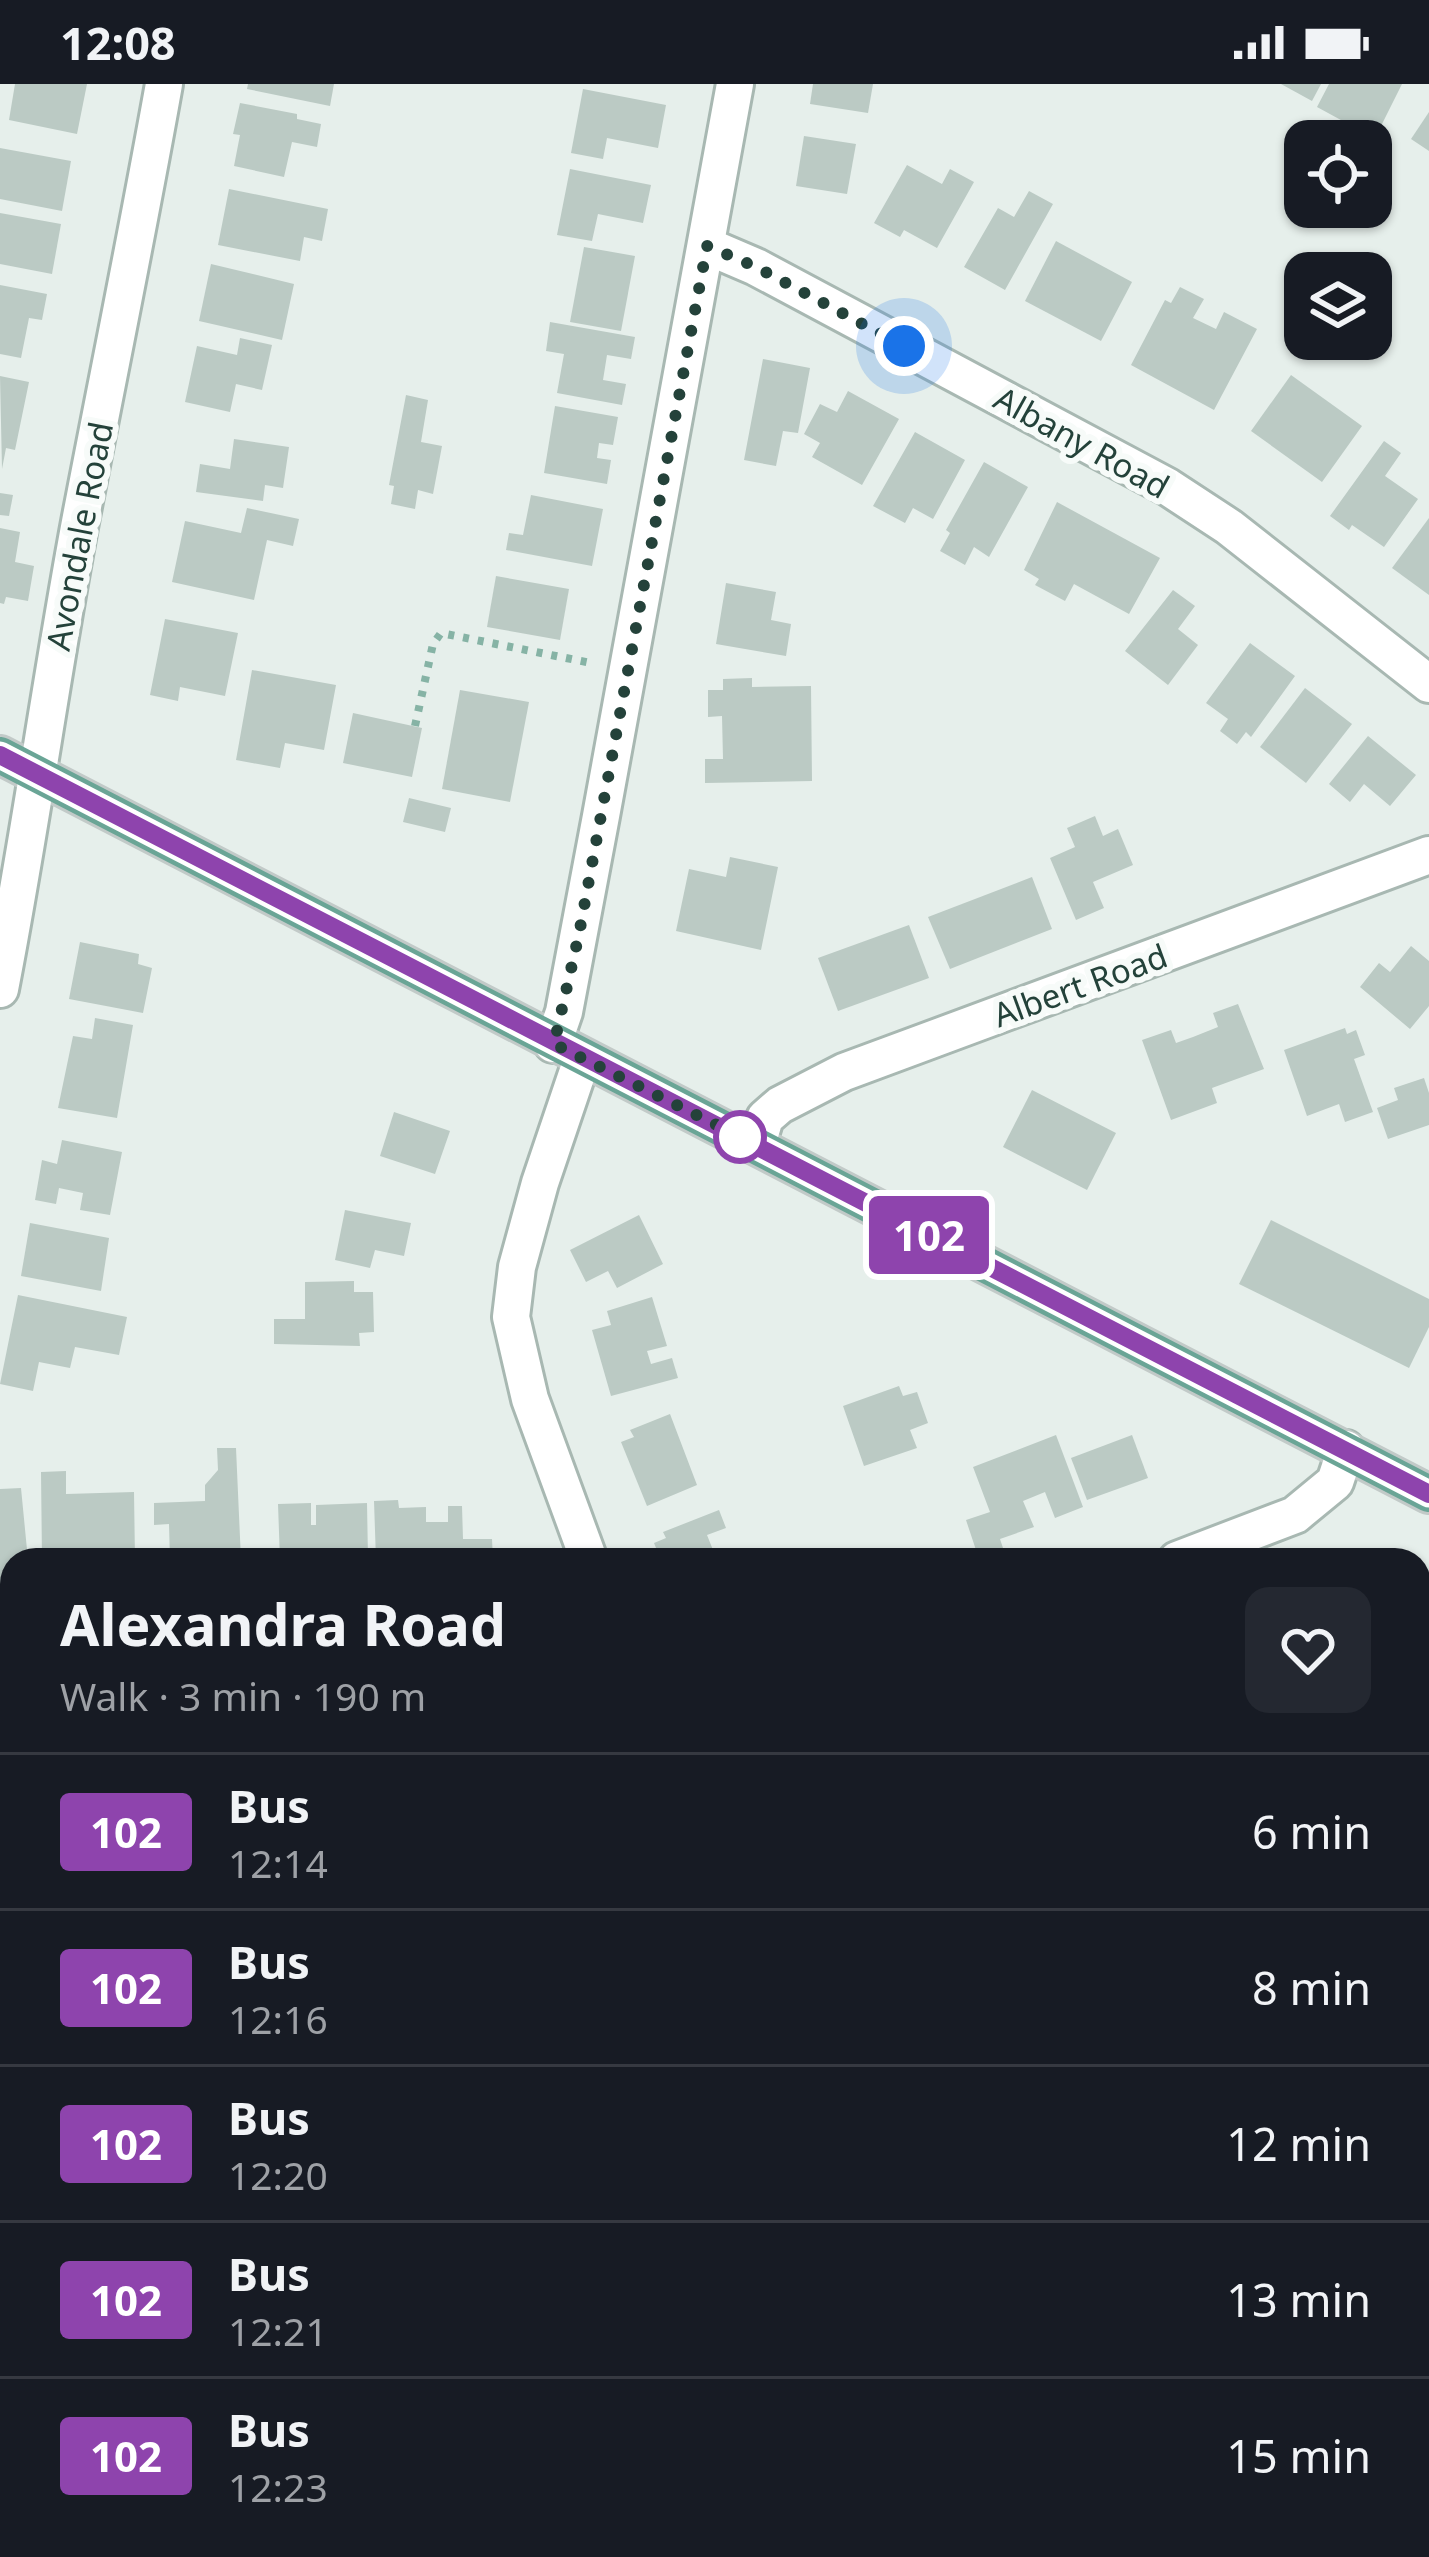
<!DOCTYPE html>
<meta charset="utf-8">
<style>
body{margin:0;font-family:"Noto Sans",sans-serif;background:#242831;color:#f1f3f6;height:100vh;display:flex;flex-direction:column;font-size:45px;white-space:nowrap}
*{box-sizing:border-box;margin:0}
p{font-size:39px;color:#9ea1a6}
.icon{flex:none;width:66px;height:66px;fill:none;stroke:currentColor;stroke-width:2;stroke-linecap:round;stroke-linejoin:round}
.map{position:relative;flex:1;overflow:hidden}
.drawer{position:absolute;left:0px;top:1464px;width:1431px;height:1011px;display:flex;flex-direction:column;background:#171b24;border-radius:36px 36px 0 0;box-shadow:0 3px 9px #0004}
.drawer>*{flex:none}
.badge{padding:0 24px;border-radius:9px;font-size:42px;line-height:78px}
.tools{position:absolute;left:1284px;top:36px;display:grid;gap:24px}
.tools a{display:grid;place-items:center;width:108px;height:108px;border-radius:24px;background:#171b24;box-shadow:0 3px 9px #0004;font-size:60px}
.you{position:absolute;width:60px;height:60px;margin:-30px;border:9px solid #fff;border-radius:50%;background:#1a73e8;box-shadow:0 0 0 18px #1a73e833}
.map>.badge{position:absolute;translate:-50% -50%;box-shadow:0 0 0 6px #fff}
.round{display:grid;place-items:center;flex:none;width:126px;height:126px;border-radius:24px;background:#242831}
.summary{display:flex;align-items:center;justify-content:space-between;height:204px;padding:0 60px}
h1{font-size:57px;font-weight:700;line-height:90px}
ul{padding:0;list-style:none}
li{display:flex;align-items:center;gap:36px;height:156px;padding:0 60px;border-top:3px solid #363941}
li div{flex:1}
li b{display:block;font-size:45px}
li em{font-style:normal}
li .badge{min-width:132px;font-weight:700;text-align:center}
.status{display:flex;justify-content:space-between;align-items:center;height:84px;padding:0 60px;background:#171b24;direction:ltr}
.status svg{height:33px;fill:currentColor}
.map>svg:first-child{display:block}
.building{fill:#bbcac4}
.lines{fill:none;stroke-linecap:round;stroke-linejoin:round}
.minor-casing{stroke:#a8b8b2;stroke-width:42}
.major-casing{stroke:#c2cac8;stroke-width:42}
.path{stroke:#86b3a5;stroke-width:8;stroke-dasharray:6 9;stroke-linecap:butt}
.minor{stroke:#fff;stroke-width:36}
.major{stroke:#6aa596;stroke-width:36}
.line-casing{stroke:#fff;stroke-width:27}
.line{stroke:#8e44ad;stroke-width:18}
.walk{stroke:#24423a;stroke-width:12;stroke-dasharray:0 21.6}
.stop-dot{fill:#fff;stroke:#8e44ad;stroke-width:6}
.labels{text-anchor:middle;dominant-baseline:central;stroke-width:12;stroke-linejoin:round;paint-order:stroke}
.street-label{font-size:33px;fill:#24423a;stroke:#f7fbf9}
</style>
<div class="status"><b>12:08</b><svg viewBox="0 0 49 12"><path d="M0 12V9h3v3zM5 12V6h3v6zM10 12V3h3v9zM15 12V0h3v12zM26 1h20v11H26zM47 4h2v5h-2z"/></svg></div>
<div class="map">
<svg width="1429" height="2473" viewBox="0 0 1429 2473">
<rect width="100%" height="100%" fill="#e6efeb"/>
<g class="building">
<path d="M 15,0 L 87,0 L 77,50 L 9,36 Z"/>
<path d="M 248,0 L 334,0 L 330,22 L 247,5 Z"/>
<path d="M 813,0 L 873,0 L 868,29 L 810,20 Z"/>
<path d="M 1281,0 L 1321,0 L 1312,17 Z"/>
<path d="M 1329,0 L 1402,0 L 1381,42 L 1369,36 L 1363,48 L 1317,23 Z"/>
<path d="M 583,5 L 666,21 L 658,64 L 607,54 L 603,75 L 571,69 Z"/>
<path d="M 240,19 L 297,30 L 297,35 L 321,40 L 317,63 L 292,58 L 284,93 L 234,82 L 240,51 L 233,50 Z"/>
<path d="M 1429,28 L 1429,67 L 1411,55 Z"/>
<path d="M 804,52 L 856,60 L 847,110 L 796,102 Z"/>
<path d="M 0,64 L 71,77 L 62,127 L 0,115 Z"/>
<path d="M 907,81 L 942,100 L 950,85 L 974,98 L 937,164 L 904,146 L 900,153 L 874,139 Z"/>
<path d="M 570,85 L 651,101 L 643,139 L 598,130 L 592,157 L 557,151 Z"/>
<path d="M 229,105 L 328,125 L 322,157 L 304,153 L 300,177 L 218,161 Z"/>
<path d="M 1029,107 L 1053,120 L 1005,206 L 964,183 L 998,124 L 1014,133 Z"/>
<path d="M 0,129 L 61,140 L 52,190 L 0,180 Z"/>
<path d="M 1056,157 L 1132,198 L 1101,257 L 1025,217 Z"/>
<path d="M 584,163 L 635,172 L 621,247 L 570,238 Z"/>
<path d="M 211,180 L 294,200 L 282,256 L 199,237 Z"/>
<path d="M 0,201 L 47,210 L 42,236 L 29,234 L 21,274 L 0,270 Z"/>
<path d="M 1180,203 L 1204,215 L 1193,234 L 1216,245 L 1224,228 L 1257,245 L 1214,326 L 1131,281 L 1165,216 L 1171,219 Z"/>
<path d="M 550,238 L 635,253 L 631,275 L 607,271 L 603,296 L 626,300 L 622,321 L 557,309 L 564,270 L 546,267 Z"/>
<path d="M 240,254 L 272,261 L 262,306 L 236,300 L 230,328 L 185,318 L 197,262 L 237,271 Z"/>
<path d="M 763,275 L 810,284 L 798,349 L 783,347 L 776,382 L 744,376 Z"/>
<path d="M 1291,291 L 1362,342 L 1322,398 L 1251,347 Z"/>
<path d="M 0,292 L 29,298 L 15,366 L 6,364 L 2,385 Z"/>
<path d="M 848,307 L 899,335 L 862,401 L 812,373 L 820,359 L 804,350 L 820,320 L 837,328 Z"/>
<path d="M 406,311 L 428,316 L 421,358 L 442,362 L 433,410 L 418,406 L 415,425 L 391,420 L 394,402 L 389,401 Z"/>
<path d="M 555,322 L 618,333 L 613,361 L 599,359 L 597,374 L 611,376 L 607,400 L 544,389 Z"/>
<path d="M 915,348 L 965,376 L 933,435 L 913,424 L 905,439 L 873,422 Z"/>
<path d="M 234,355 L 289,363 L 283,404 L 265,401 L 263,417 L 196,408 L 200,380 L 230,385 Z"/>
<path d="M 1384,357 L 1401,369 L 1385,392 L 1418,415 L 1384,463 L 1352,441 L 1349,446 L 1330,432 Z"/>
<path d="M 984,378 L 1028,403 L 989,473 L 974,463 L 965,481 L 940,467 L 950,449 L 946,446 Z"/>
<path d="M 0,409 L 13,411 L 9,432 L 0,431 Z"/>
<path d="M 531,411 L 603,425 L 592,482 L 506,466 L 509,449 L 523,451 Z"/>
<path d="M 1057,418 L 1160,474 L 1129,530 L 1074,500 L 1065,517 L 1035,501 L 1039,495 L 1024,486 Z"/>
<path d="M 247,424 L 299,435 L 293,462 L 267,456 L 254,516 L 172,498 L 185,437 L 241,449 Z"/>
<path d="M 1429,434 L 1429,511 L 1392,484 Z"/>
<path d="M 0,444 L 20,448 L 15,478 L 34,482 L 28,517 L 6,513 L 4,520 L 0,519 Z"/>
<path d="M 496,492 L 569,505 L 560,556 L 487,543 Z"/>
<path d="M 726,499 L 776,508 L 771,536 L 791,540 L 786,572 L 716,560 Z"/>
<path d="M 1173,506 L 1195,522 L 1178,545 L 1198,561 L 1168,601 L 1125,567 Z"/>
<path d="M 165,535 L 238,549 L 225,612 L 180,603 L 178,617 L 150,611 Z"/>
<path d="M 1250,559 L 1295,592 L 1251,653 L 1246,648 L 1237,660 L 1220,647 L 1228,635 L 1206,619 Z"/>
<path d="M 252,586 L 336,601 L 324,666 L 285,659 L 280,684 L 236,676 Z"/>
<path d="M 752,594 L 752,603 L 811,602 L 812,697 L 705,699 L 705,675 L 723,675 L 722,632 L 708,633 L 708,606 L 723,606 L 723,595 Z"/>
<path d="M 1305,604 L 1352,640 L 1306,699 L 1260,663 Z"/>
<path d="M 460,606 L 529,618 L 510,718 L 442,705 Z"/>
<path d="M 353,629 L 422,644 L 412,693 L 343,679 Z"/>
<path d="M 1368,652 L 1416,691 L 1390,722 L 1364,700 L 1350,718 L 1329,700 Z"/>
<path d="M 409,714 L 451,724 L 445,748 L 403,738 Z"/>
<path d="M 1095,732 L 1103,752 L 1118,745 L 1133,781 L 1093,798 L 1104,824 L 1076,836 L 1050,774 L 1075,763 L 1067,744 Z"/>
<path d="M 730,773 L 778,783 L 761,866 L 676,847 L 689,785 L 726,793 Z"/>
<path d="M 1032,793 L 1052,845 L 950,885 L 928,833 Z"/>
<path d="M 909,841 L 929,894 L 838,927 L 818,874 Z"/>
<path d="M 80,858 L 139,870 L 138,880 L 152,884 L 143,929 L 69,915 Z"/>
<path d="M 1411,862 L 1429,877 L 1429,922 L 1410,945 L 1360,903 L 1379,879 L 1390,888 Z"/>
<path d="M 1238,920 L 1264,985 L 1212,1004 L 1217,1019 L 1171,1036 L 1142,956 L 1171,946 L 1176,959 L 1193,953 L 1218,943 L 1213,929 Z"/>
<path d="M 95,934 L 133,941 L 117,1034 L 58,1024 L 73,952 L 92,955 Z"/>
<path d="M 1345,944 L 1347,950 L 1356,946 L 1365,971 L 1354,975 L 1373,1028 L 1345,1038 L 1339,1020 L 1307,1032 L 1284,966 Z"/>
<path d="M 1424,994 L 1429,1009 L 1429,1041 L 1388,1055 L 1377,1024 L 1398,1016 L 1394,1004 Z"/>
<path d="M 1032,1006 L 1116,1049 L 1087,1106 L 1003,1063 Z"/>
<path d="M 394,1028 L 450,1047 L 435,1090 L 380,1072 Z"/>
<path d="M 62,1056 L 122,1068 L 110,1131 L 80,1126 L 83,1109 L 59,1104 L 56,1120 L 35,1116 L 42,1076 L 57,1080 Z"/>
<path d="M 345,1126 L 411,1139 L 404,1172 L 375,1166 L 370,1184 L 335,1176 Z"/>
<path d="M 639,1131 L 663,1180 L 617,1204 L 608,1187 L 586,1198 L 570,1166 Z"/>
<path d="M 1271,1136 L 1429,1215 L 1429,1243 L 1409,1284 L 1239,1200 Z"/>
<path d="M 30,1139 L 109,1154 L 101,1207 L 21,1192 Z"/>
<path d="M 354,1197 L 354,1208 L 373,1208 L 374,1248 L 359,1249 L 360,1262 L 274,1260 L 274,1235 L 305,1235 L 305,1198 Z"/>
<path d="M 18,1211 L 127,1233 L 119,1271 L 75,1263 L 70,1284 L 39,1278 L 33,1307 L 0,1300 Z"/>
<path d="M 652,1213 L 667,1262 L 647,1267 L 651,1280 L 672,1274 L 678,1294 L 611,1312 L 592,1246 L 611,1241 L 607,1227 Z"/>
<path d="M 899,1302 L 903,1312 L 917,1308 L 928,1339 L 910,1346 L 917,1364 L 864,1382 L 843,1322 Z"/>
<path d="M 670,1330 L 697,1401 L 647,1422 L 621,1358 L 634,1353 L 630,1346 Z"/>
<path d="M 1056,1351 L 1083,1423 L 1055,1434 L 1045,1408 L 1023,1417 L 1034,1443 L 1000,1455 L 1004,1467 L 979,1475 L 966,1436 L 990,1428 L 973,1383 Z"/>
<path d="M 1132,1351 L 1148,1394 L 1087,1416 L 1071,1374 Z"/>
<path d="M 217,1364 L 236,1364 L 241,1476 L 170,1476 L 169,1440 L 154,1441 L 154,1419 L 205,1417 L 205,1401 L 218,1386 Z"/>
<path d="M 66,1387 L 66,1410 L 134,1408 L 135,1476 L 110,1476 L 110,1469 L 82,1470 L 82,1476 L 42,1476 L 41,1388 Z"/>
<path d="M 21,1404 L 28,1476 L 12,1476 L 12,1500 L 0,1500 L 0,1405 Z"/>
<path d="M 398,1416 L 399,1424 L 426,1423 L 426,1438 L 448,1438 L 448,1422 L 462,1422 L 463,1455 L 492,1455 L 493,1476 L 376,1476 L 374,1417 Z"/>
<path d="M 311,1419 L 311,1441 L 316,1441 L 316,1421 L 367,1419 L 368,1474 L 280,1476 L 278,1420 Z"/>
<path d="M 719,1426 L 726,1444 L 707,1451 L 717,1476 L 661,1476 L 654,1459 L 666,1454 L 663,1448 Z"/>
<path d="M 1429,1536 L 1429,1599 L 1419,1603 L 1419,1539 Z"/>
<path d="M 1429,1833 L 1429,1915 L 1419,1918 L 1419,1836 Z"/>
<path d="M 1429,2087 L 1429,2128 L 1419,2132 L 1419,2091 Z"/>
<path d="M 12,2318 L 12,2390 L 0,2391 L 0,2319 Z"/>
<path d="M 1419,2418 L 1429,2441 L 1429,2473 L 1417,2473 L 1413,2463 L 1419,2463 Z"/>
<path d="M 331,2463 L 423,2463 L 427,2473 L 335,2473 Z"/>
<path d="M 442,2463 L 531,2463 L 512,2473 L 437,2473 L 434,2466 Z"/>
<path d="M 884,2463 L 891,2463 L 895,2473 L 858,2473 Z"/>
<path d="M 1074,2463 L 1108,2463 L 1111,2473 L 1078,2473 Z"/>
</g>
<g class="lines">
<g class="minor-casing">
<g id="minor">
<path d="M 707,162 L 756,183 L 1168,403 L 1229,443 L 1429,600"/>
<path d="M 0,905 C 30,750 51,594 80,438 C 108,292 138,146 164,0"/>
<path d="M 553,960 L 564,928 L 601,732 L 735,0"/>
<path d="M 582,975 L 540,1099 L 517,1183 L 511,1233 L 530,1315 L 589,1476"/>
<path d="M 757,1061 L 765,1034 L 780,1021 L 844,988 L 1429,771"/>
<path d="M 1177,1476 L 1295,1431 L 1335,1398 L 1346,1365"/>
<path d="M 0,1552 L 12,1551"/>
<path d="M 1419,1988 L 1429,1984"/>
<path d="M 0,2459 L 12,2459"/>
<path d="M 955,2463 L 959,2473"/>
</g>
</g>
<g class="major-casing">
<path id="major" d="M 0,671 L 1429,1410"/>
</g>
<path class="path" d="M 415,642 L 433,560 L 441,549 L 591,579"/>
<use href="#minor" class="minor"/>
<use href="#major" class="major"/>
</g>
<g class="lines">
<g class="line-casing">
<path id="line" d="M 0,671 L 1429,1410"/>
</g>
<use href="#line" class="line"/>
<path class="walk" d="M 740,1053 L 757,1061 L 554,960 L 579,850 L 707,162 L 756,183 L 904,262"/>
</g>
<circle class="stop-dot" cx="740" cy="1053" r="24"/>
<g class="labels">
<g class="street-label">
<text transform="translate(1082 358) rotate(29)">Albany Road</text>
<text transform="translate(79 452) rotate(-79)">Avondale Road</text>
<text transform="translate(1080 901) rotate(-20)">Albert Road</text>
</g>
</g>
</svg>
<div class="tools">
<a><svg class="icon" aria-label="locate" viewBox="0 0 24 24"><circle cx="12" cy="12" r="6"/><path d="M12 2v4M12 18v4M2 12h4M18 12h4"/></svg></a>
<a><svg class="icon" aria-label="layers" viewBox="0 0 24 24"><path d="M12 4l9 5-9 5-9-5zM3 14l9 5 9-5"/></svg></a>
</div>
<div class="you" style="left:904px;top:262px"></div>
<b class="badge" style="left:929px;top:1151px;background:#8e44ad;color:#fff">102</b>
<section class="drawer">
<div class="summary"><div><h1>Alexandra Road</h1><p>Walk · 3 min · 190 m</p></div><a class="round"><svg class="icon" aria-label="heart" viewBox="0 0 24 24"><path d="M12 20l-8-8c-3-5 5-10 8-4 3-6 11-1 8 4z"/></svg></a></div>
<ul>
<li><span class="badge" style="background:#8e44ad;color:#fff">102</span><div><b>Bus</b><p>12:14</p></div><em>6 min</em></li>
<li><span class="badge" style="background:#8e44ad;color:#fff">102</span><div><b>Bus</b><p>12:16</p></div><em>8 min</em></li>
<li><span class="badge" style="background:#8e44ad;color:#fff">102</span><div><b>Bus</b><p>12:20</p></div><em>12 min</em></li>
<li><span class="badge" style="background:#8e44ad;color:#fff">102</span><div><b>Bus</b><p>12:21</p></div><em>13 min</em></li>
<li><span class="badge" style="background:#8e44ad;color:#fff">102</span><div><b>Bus</b><p>12:23</p></div><em>15 min</em></li>
</ul>
</section>
</div>
